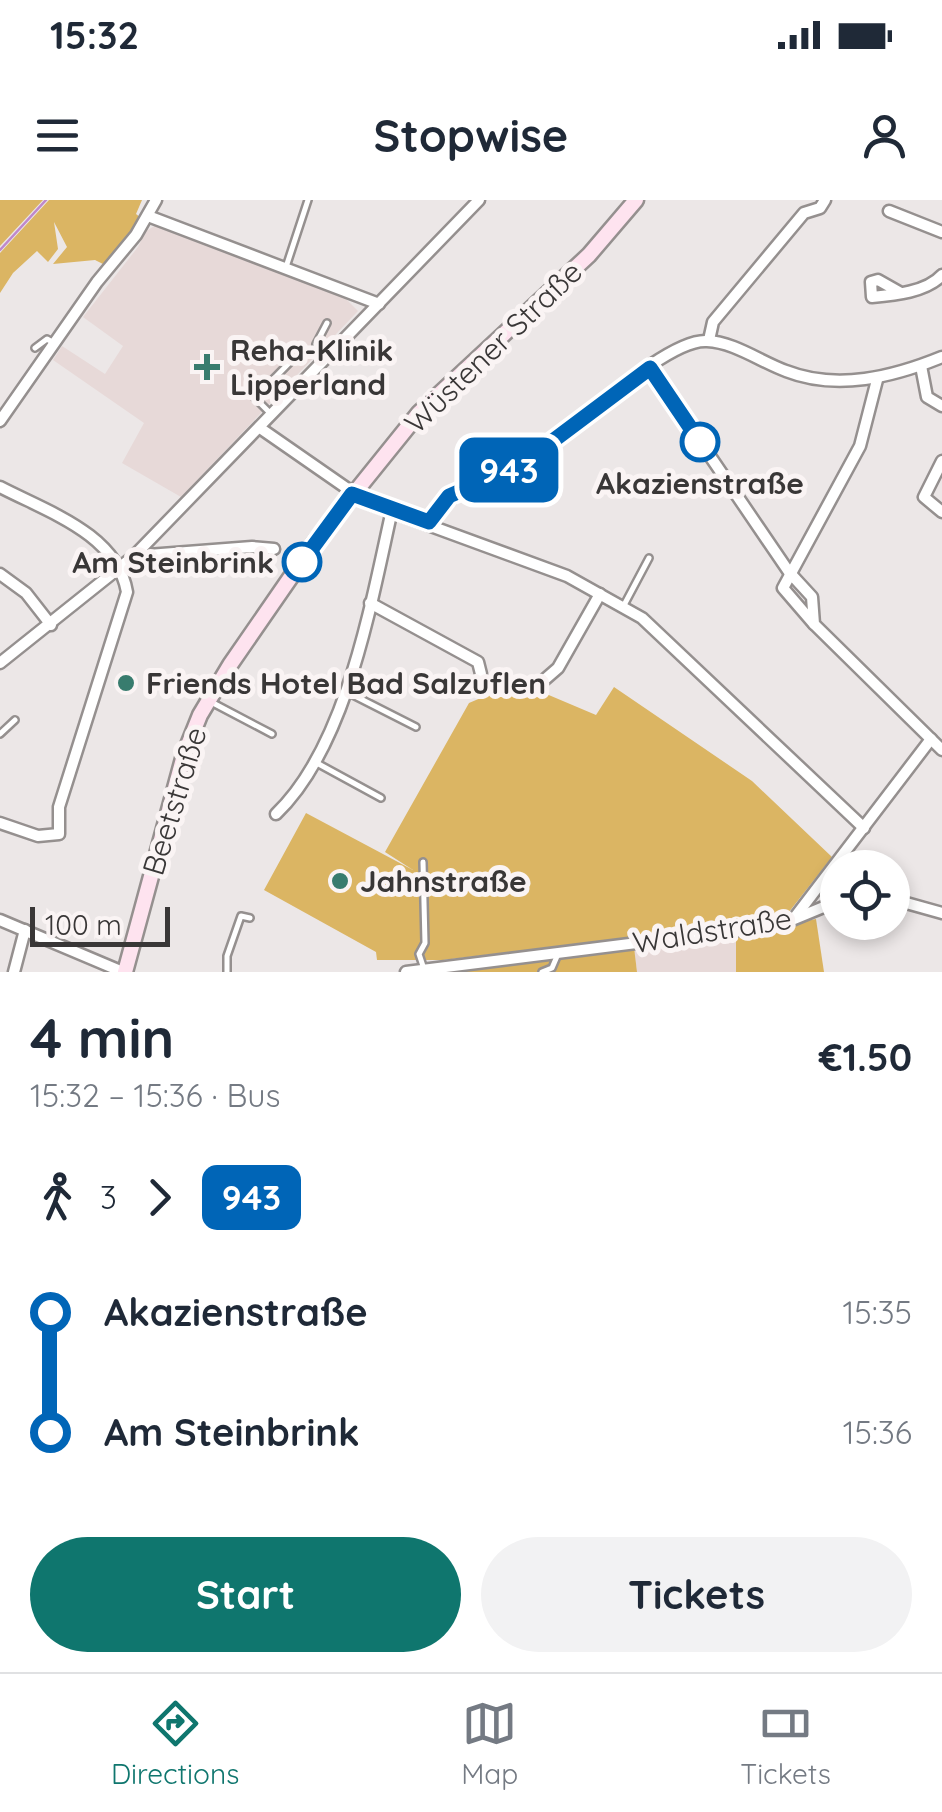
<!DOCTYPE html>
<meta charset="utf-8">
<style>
body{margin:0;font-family:Quicksand,sans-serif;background:#f2f2f3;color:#1f2937;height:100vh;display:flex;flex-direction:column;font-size:38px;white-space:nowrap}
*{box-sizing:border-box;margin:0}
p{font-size:32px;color:#747a83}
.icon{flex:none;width:55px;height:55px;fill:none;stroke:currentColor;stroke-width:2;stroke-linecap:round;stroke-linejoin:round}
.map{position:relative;height:772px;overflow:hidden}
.details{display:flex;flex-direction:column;background:#fff;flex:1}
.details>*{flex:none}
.badge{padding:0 20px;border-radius:15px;font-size:35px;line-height:65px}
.buttons{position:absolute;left:820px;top:650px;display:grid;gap:20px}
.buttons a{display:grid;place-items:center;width:90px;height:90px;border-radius:50%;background:#fff;box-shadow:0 5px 15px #0003;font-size:50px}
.scale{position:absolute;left:30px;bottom:25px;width:140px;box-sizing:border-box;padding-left:10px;border:5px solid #393737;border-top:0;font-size:28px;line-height:35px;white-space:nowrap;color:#393737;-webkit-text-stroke:8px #faf4f4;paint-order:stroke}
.map>.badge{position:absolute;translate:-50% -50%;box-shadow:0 0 0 5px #fff}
.legs{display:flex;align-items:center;gap:15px;height:110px;padding:0 30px;font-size:32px}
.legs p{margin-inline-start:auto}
.summary{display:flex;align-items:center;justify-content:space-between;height:170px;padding:0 30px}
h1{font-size:55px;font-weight:800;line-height:75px}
.action{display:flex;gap:20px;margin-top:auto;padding:20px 30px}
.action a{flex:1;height:115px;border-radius:60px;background:#0f766e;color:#fff;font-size:40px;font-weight:800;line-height:115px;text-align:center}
.action a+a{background:#f2f2f3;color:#1f2937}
ul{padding:0 30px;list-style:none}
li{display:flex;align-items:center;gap:35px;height:120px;font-size:38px}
li i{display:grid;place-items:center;width:15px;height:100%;margin:0 12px;background:currentColor}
li i::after{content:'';width:25px;height:25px;margin:-12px;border:8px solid;border-radius:50%;background:#fff}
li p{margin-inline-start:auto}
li:first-child i{background:linear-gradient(#0000 50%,currentColor 0)}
li:last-child i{background:linear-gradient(currentColor 50%,#0000 0)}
.status{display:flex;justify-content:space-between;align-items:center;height:70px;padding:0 50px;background:#fff;direction:ltr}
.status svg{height:28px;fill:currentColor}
header{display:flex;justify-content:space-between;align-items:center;height:130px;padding:0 30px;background:#fff;font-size:45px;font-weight:800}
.tabs{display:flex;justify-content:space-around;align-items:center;height:140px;border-top:2px solid #e0e1e3;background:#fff;font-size:28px;color:#747a83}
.tabs a{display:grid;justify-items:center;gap:5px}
.tabs .current{color:#0f766e}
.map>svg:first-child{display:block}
.built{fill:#e7d9d8}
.green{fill:#dbb563}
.forest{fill:#dab35f}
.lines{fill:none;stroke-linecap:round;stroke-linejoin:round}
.stream{stroke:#bf88cb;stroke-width:2.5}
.service-casing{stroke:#95908f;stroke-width:10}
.minor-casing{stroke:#95908f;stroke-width:15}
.secondary-casing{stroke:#95908f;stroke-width:19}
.service{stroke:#fff;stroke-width:5}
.minor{stroke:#fff;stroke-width:10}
.secondary{stroke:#fee3ef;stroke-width:14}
.line-1-casing{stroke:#fff;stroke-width:22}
.line-1{stroke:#0065b7;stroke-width:15}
.poi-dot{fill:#387c6e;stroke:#faf4f4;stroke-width:4}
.stop-1-dot{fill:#fff;stroke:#0065b7;stroke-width:5}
.labels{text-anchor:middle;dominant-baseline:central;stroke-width:10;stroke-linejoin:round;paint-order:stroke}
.street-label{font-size:30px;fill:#393737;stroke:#faf4f4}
.poi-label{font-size:30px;font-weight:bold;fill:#393737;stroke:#faf4f4;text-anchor:start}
.stop-label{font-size:30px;font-weight:bold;fill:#393737;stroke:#faf4f4}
</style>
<div class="status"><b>15:32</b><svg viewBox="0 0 49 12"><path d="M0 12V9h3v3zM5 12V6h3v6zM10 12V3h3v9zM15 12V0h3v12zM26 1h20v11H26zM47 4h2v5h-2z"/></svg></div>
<header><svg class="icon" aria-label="menu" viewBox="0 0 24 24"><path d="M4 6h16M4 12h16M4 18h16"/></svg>Stopwise<svg class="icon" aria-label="person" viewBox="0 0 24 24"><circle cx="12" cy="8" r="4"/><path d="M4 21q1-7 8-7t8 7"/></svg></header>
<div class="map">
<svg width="942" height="772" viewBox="0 0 942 772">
<rect width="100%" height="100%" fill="#ece7e7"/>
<g class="built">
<path d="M 158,24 L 342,95 L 358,111 L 181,297 L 122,263 L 144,223 L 53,160 L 62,146 L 105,174 L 123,146 L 83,117 L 138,47 L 146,31 Z"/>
<path d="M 736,735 L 736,772 L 637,772 L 634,747 Z"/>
</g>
<g class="green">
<path d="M 0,0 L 43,0 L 0,46 Z"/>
<path d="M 49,0 L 142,0 L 136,14 L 141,18 L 107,66 L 95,60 L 53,64 L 67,47 L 54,22 L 58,49 L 48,62 L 37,51 L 13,73 L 0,93 L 0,53 Z"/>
<path d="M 518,482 L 596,515 L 614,487 L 752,581 L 832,657 L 785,717 L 773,721 L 443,760 L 377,760 L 376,752 L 264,690 L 306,613 L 413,670 L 385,652 L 469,503 Z"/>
</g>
<g class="forest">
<path d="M 816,719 L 824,772 L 736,772 L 736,735 Z"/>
<path d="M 634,747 L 637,772 L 417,772 Z"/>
</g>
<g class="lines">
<path class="stream" d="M 0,50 L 46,0"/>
<g class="service-casing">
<g id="service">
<path d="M 286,67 L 308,0"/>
<path d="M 327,123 L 316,144 L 329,156"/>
<path d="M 35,148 L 47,139 L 54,143"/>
<path d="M 271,214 L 255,198 L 293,159"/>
<path d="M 623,407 L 649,358"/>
<path d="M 347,492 L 416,527"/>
<path d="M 213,503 L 272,534"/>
<path d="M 0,534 L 15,520"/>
<path d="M 315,562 L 381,598"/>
<path d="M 423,662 L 425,743 L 419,754 L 424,769"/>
<path d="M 227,772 L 227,756 L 241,716 L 250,718"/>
<path d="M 542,772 L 552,768 L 558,754"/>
</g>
</g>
<g class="minor-casing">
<g id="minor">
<path d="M 889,11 L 942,32"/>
<path d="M 148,16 L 379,104"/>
<path d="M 901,93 L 878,80 L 871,82 L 872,97 C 894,95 927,92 942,75"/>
<path d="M 709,140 L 713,122 L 804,13 L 820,8 L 825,0"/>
<path d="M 921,166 L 927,197 L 942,206"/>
<path d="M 650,168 L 789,372 L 812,397 L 814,424 L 942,550"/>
<path d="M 0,221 L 97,82 L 136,35 L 156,0"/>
<path d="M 260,228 L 368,303 L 567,376 L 642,418 L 864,628"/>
<path d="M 942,261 L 924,297 L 942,312"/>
<path d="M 0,287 C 48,312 117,334 127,392 L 59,607 L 59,634 L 38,636 L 0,623"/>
<path d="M 429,322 C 451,289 484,284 518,266 C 563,241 663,138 707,141 C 734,142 761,162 786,171 C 837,191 893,177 942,157"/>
<path d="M 135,356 L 252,347 L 274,349"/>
<path d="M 0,374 L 26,393 L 51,425"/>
<path d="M 370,403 L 478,462 L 481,474"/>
<path d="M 814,424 L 783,388 L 860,246 L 877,180"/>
<path d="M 0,463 L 134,356 L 479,0"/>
<path d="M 543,481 L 558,468 L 600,394"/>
<path d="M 276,614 C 347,546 371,403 392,310"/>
<path d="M 892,699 L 942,713"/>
<path d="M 795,717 L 931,539"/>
<path d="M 0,720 L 123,772"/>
<path d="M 14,772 L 25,730"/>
<path d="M 406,772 L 780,725 L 838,701"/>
</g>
</g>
<g class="secondary-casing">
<path id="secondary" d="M 125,772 L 184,555 L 200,515 L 230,465 L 315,342 L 419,213 L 589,55 L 636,0"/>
</g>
<use href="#service" class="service"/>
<use href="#minor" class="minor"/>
<use href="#secondary" class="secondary"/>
</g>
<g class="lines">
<g class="line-1-casing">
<path id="line-1" d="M 302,362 L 352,294 L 429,322 L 449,296 L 522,264 L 650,168 L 700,242"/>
</g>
<use href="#line-1" class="line-1"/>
</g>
<g class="poi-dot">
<path d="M202 152h10v10h10v10h-10v10h-10v-10h-10v-10h10z"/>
<circle cx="126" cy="483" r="10"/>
<circle cx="340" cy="681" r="10"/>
</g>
<g class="stop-1-dot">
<circle cx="700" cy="242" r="18"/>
<circle cx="302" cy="362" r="18"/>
</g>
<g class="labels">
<g class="street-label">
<text transform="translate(493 147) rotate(-44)">Wüstener Straße</text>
<text transform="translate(174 601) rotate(-73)">Beetstraße</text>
<text transform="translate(712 730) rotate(-9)">Waldstraße</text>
</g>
<g class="poi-label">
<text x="230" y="150">Reha-Klinik<tspan x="230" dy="34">Lipperland</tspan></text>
<text x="146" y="483">Friends Hotel Bad Salzuflen</text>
<text x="360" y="681">Jahnstraße</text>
</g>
<g class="stop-label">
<text x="700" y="283">Akazienstraße</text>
<text x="274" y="362" text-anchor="end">Am Steinbrink</text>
</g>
</g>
</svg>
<div class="buttons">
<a><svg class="icon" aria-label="locate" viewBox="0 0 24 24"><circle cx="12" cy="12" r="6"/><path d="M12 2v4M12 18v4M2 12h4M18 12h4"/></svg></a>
</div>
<div class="scale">100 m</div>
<b class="badge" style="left:509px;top:270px;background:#0065b7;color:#fff">943</b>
</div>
<section class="details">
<div class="summary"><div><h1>4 min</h1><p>15:32 – 15:36 · Bus</p></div><b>€1.50</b></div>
<div class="legs"><svg class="icon" aria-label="walk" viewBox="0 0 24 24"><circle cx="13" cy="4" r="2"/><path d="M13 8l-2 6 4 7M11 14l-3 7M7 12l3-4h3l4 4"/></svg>3<svg class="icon" aria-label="forward" viewBox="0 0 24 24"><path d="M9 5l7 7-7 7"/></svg><b class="badge" style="background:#0065b7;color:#fff">943</b></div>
<ul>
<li><i style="color:#0065b7"></i><b>Akazienstraße</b><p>15:35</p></li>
<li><i style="color:#0065b7"></i><b>Am Steinbrink</b><p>15:36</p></li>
</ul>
<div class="action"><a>Start</a><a>Tickets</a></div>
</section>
<nav class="tabs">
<a class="current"><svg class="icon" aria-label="directions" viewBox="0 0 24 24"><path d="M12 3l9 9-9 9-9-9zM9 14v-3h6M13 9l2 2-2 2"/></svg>Directions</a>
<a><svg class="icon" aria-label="map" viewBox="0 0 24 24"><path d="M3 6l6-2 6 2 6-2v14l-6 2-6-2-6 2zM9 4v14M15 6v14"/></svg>Map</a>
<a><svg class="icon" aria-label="tickets" viewBox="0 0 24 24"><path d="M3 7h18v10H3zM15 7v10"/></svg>Tickets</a>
</nav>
